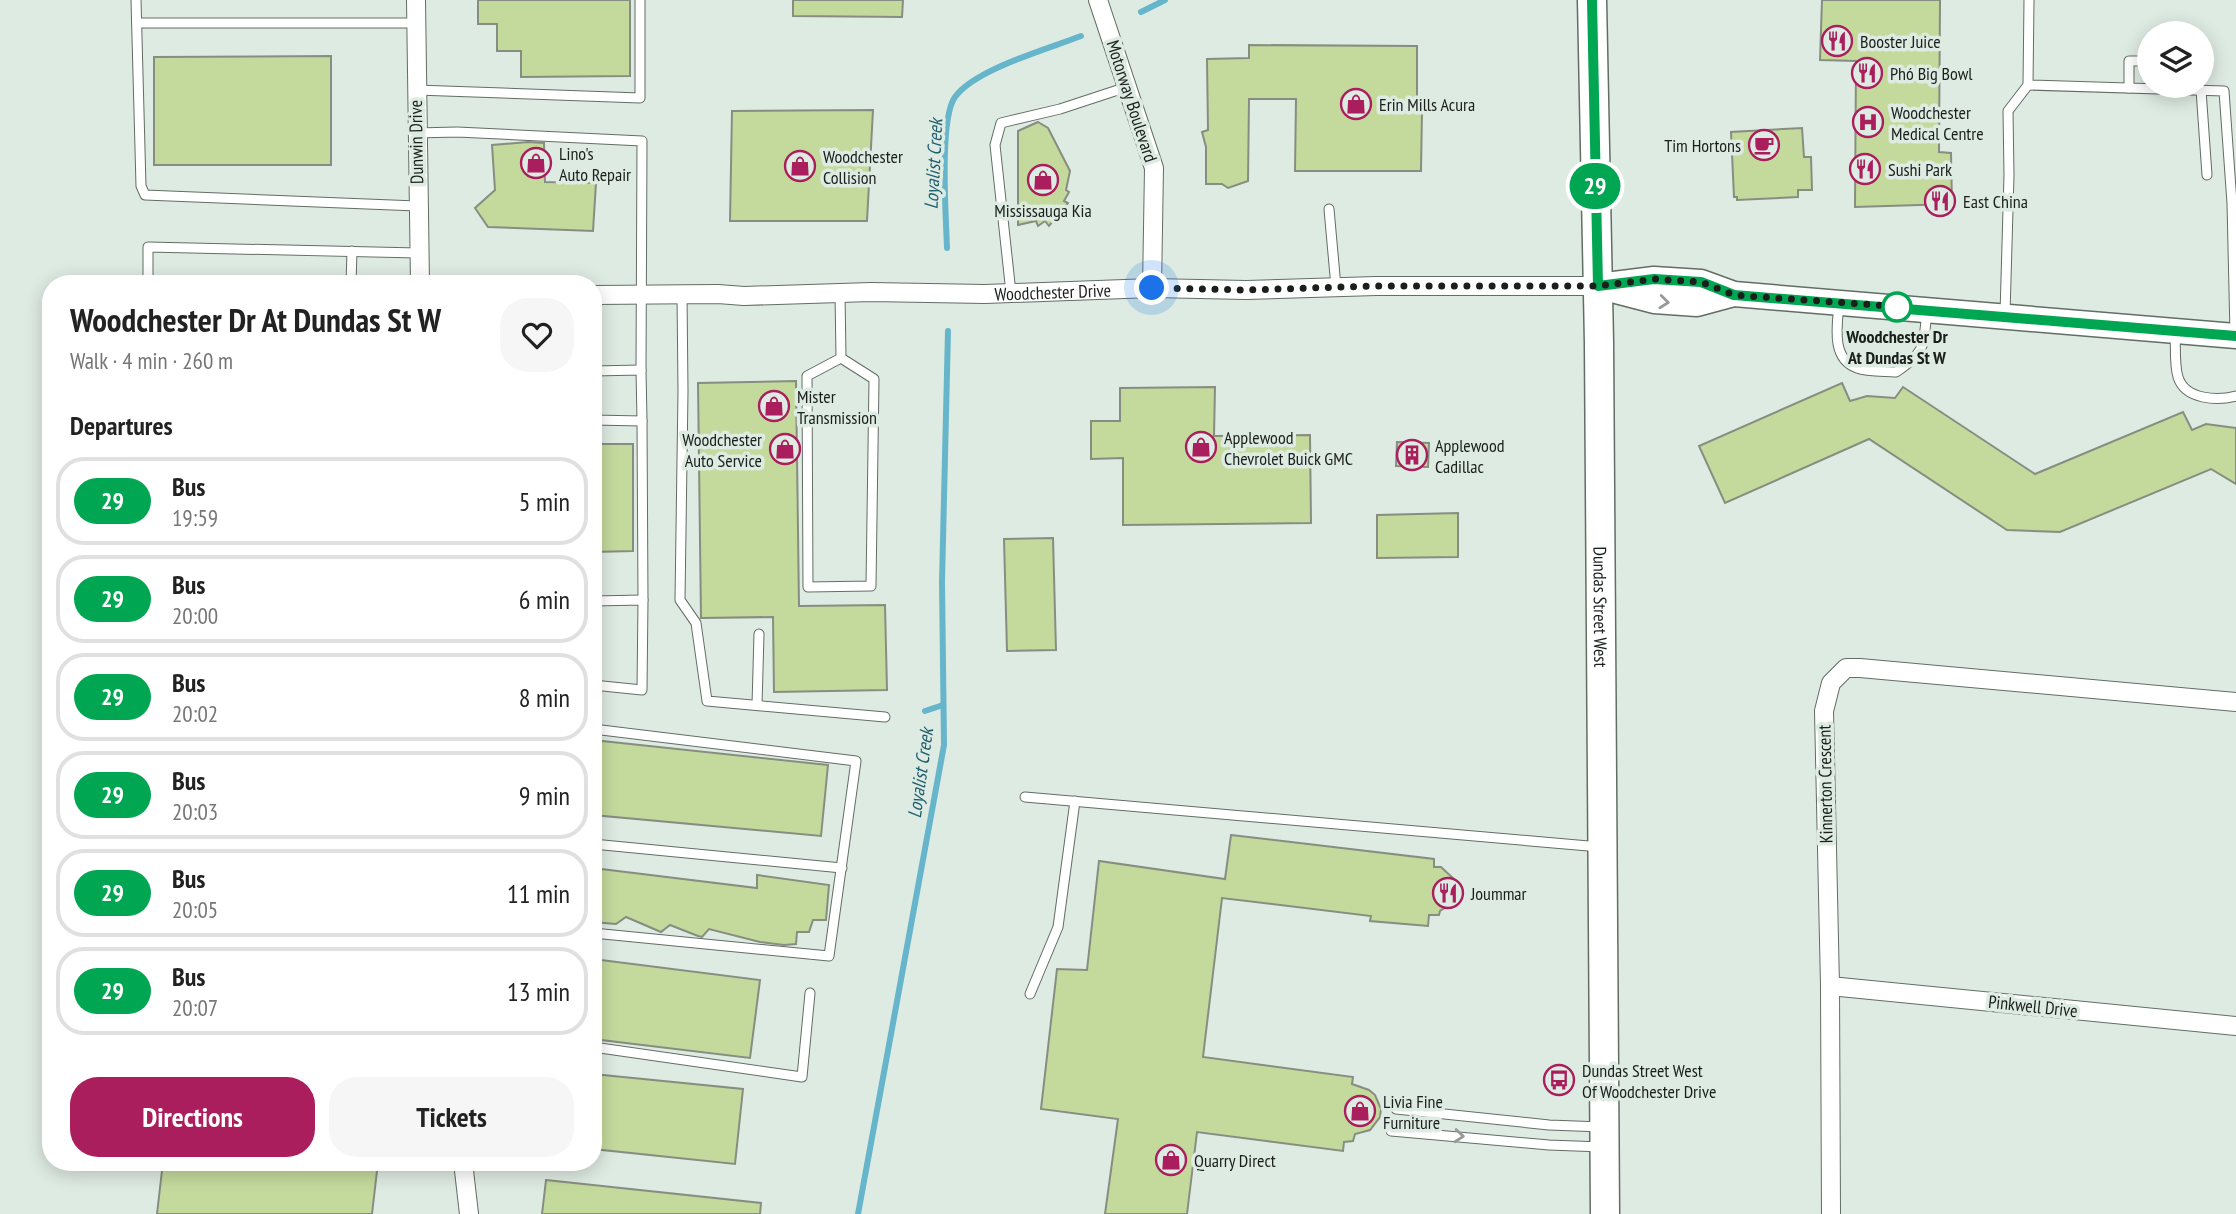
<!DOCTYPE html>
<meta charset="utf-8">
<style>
body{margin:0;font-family:"PT Sans Narrow",sans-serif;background:#f6f6f6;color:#222;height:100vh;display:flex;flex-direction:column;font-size:26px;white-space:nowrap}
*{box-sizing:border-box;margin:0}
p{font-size:23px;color:#767676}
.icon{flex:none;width:38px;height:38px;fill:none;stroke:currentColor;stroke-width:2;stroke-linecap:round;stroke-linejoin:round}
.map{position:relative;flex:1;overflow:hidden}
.side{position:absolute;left:42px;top:275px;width:560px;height:896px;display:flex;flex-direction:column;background:#fff;border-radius:28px;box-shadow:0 4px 18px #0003}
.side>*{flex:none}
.badge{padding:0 14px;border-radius:23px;font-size:24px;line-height:46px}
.controls{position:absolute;left:2137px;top:21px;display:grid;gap:14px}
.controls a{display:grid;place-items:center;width:77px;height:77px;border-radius:50%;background:#fff;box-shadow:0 4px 18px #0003;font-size:35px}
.you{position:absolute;width:35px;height:35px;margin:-18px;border:5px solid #fff;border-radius:50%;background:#1a73e8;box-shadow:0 0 0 10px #1a73e833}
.map>.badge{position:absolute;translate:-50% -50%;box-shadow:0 0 0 4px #fff}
h2{padding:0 28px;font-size:26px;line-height:63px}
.round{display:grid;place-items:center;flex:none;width:74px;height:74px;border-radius:28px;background:#f6f6f6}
.summary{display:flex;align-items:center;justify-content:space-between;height:119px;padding:0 28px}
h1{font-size:33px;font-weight:600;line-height:52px}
.primary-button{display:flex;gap:14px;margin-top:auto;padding:14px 28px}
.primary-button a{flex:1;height:80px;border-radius:28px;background:#ab1e5d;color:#fff;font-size:28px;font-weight:600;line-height:80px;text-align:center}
.primary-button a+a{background:#f6f6f6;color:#222}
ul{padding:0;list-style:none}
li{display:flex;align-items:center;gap:21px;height:88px;margin:0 14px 10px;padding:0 14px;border:4px solid #e0e0e0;border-radius:28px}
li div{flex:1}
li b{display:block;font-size:26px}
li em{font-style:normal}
li .badge{min-width:77px;font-weight:700;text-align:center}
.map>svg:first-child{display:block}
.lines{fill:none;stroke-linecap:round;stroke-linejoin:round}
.stream{stroke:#66b5ca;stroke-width:6}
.building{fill:#c4da9d;stroke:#888d81;stroke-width:2}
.lane-casing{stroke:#626d65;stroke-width:11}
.street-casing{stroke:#626d65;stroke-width:20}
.secondary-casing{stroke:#626d65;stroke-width:27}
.primary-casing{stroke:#626d65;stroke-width:31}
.lane{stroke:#fff;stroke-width:9}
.street{stroke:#fff;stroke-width:18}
.secondary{stroke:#fff;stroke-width:24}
.primary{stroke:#fff;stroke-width:28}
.oneway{stroke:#989a99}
.line-casing{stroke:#fff;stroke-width:16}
.line{stroke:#00a651;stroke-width:10}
.walk{stroke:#1a1f1c;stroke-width:7;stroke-dasharray:0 12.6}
.stop-dot{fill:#fff;stroke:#00a651;stroke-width:3.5}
.labels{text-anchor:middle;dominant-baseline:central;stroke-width:7;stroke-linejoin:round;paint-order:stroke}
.poi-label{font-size:18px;fill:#1a1f1c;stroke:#deebe2;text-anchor:start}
.street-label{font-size:18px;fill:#1a1f1c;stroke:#deebe2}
.stop-label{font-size:18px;font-weight:bold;fill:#1a1f1c;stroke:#deebe2}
.water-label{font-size:19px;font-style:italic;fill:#1e5e6e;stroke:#deebe2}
</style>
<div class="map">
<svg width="2236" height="1214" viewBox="0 0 2236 1214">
<rect width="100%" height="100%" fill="#deebe2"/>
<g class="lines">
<g class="stream">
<path d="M 1141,12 L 1165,0"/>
<path d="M 947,248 C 946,217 939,119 955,97 C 975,69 1048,49 1081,36"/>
<path d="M 925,711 L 943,705"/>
<path d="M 858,1214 L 944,745 L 942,582 L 948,331"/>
</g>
</g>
<g class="building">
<path d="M 478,0 L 630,0 L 630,76 L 521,77 L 521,51 L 497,51 L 497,24 L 478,24 Z"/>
<path d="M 793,0 L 903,0 L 902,17 L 793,16 Z"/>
<path d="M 1822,0 L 1940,0 L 1939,152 L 1951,153 L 1952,204 L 1855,207 L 1856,61 L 1820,60 Z"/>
<path d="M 1249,45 L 1417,46 L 1417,111 L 1422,111 L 1421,171 L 1295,171 L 1296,99 L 1249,99 L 1248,181 L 1228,188 L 1222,184 L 1206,184 L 1206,147 L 1202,132 L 1208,130 L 1207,59 L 1249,58 Z"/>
<path d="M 331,56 L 331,165 L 154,165 L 154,57 Z"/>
<path d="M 873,110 L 867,221 L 730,221 L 732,111 Z"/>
<path d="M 1038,122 L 1048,128 L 1070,171 L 1066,190 L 1069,192 L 1064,201 L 1068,203 L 1049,226 L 1045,221 L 1038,226 L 1036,221 L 1018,225 L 1018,131 Z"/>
<path d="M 1802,128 L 1804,157 L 1811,157 L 1812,190 L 1798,190 L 1798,197 L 1737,200 L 1737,197 L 1734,197 L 1731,132 Z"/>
<path d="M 528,142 L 544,143 L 545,182 L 596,183 L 593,231 L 488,227 L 475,208 L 495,190 L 492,145 Z"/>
<path d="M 796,381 L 799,606 L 885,605 L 887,690 L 774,692 L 773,617 L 701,618 L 698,383 Z"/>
<path d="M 1842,383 L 1850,401 L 1867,396 L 1895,398 L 1903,387 L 2035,474 L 2183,412 L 2192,430 L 2206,424 L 2236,428 L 2236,484 L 2211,469 L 2060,532 L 2007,530 L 1869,439 L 1725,503 L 1699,446 Z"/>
<path d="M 1215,387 L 1214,436 L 1310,435 L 1311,523 L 1123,525 L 1123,458 L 1091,459 L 1091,421 L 1120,421 L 1120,388 Z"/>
<path d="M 1397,442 L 1429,443 L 1428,467 L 1396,466 Z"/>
<path d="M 593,444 L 633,444 L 633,551 L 593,552 Z"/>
<path d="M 1458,513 L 1458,557 L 1377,558 L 1377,515 Z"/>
<path d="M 1053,538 L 1056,650 L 1007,651 L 1004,539 Z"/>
<path d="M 593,740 L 828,765 L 821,836 L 593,815 Z"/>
<path d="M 1231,835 L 1434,859 L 1434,867 L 1441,867 L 1455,880 L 1458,895 L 1454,902 L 1440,911 L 1439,915 L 1429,915 L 1428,926 L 1370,921 L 1371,916 L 1222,898 L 1203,1057 L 1353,1077 L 1352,1084 L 1369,1090 L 1375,1095 L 1381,1109 L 1380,1117 L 1370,1130 L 1355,1134 L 1353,1141 L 1344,1142 L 1343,1151 L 1197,1132 L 1187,1214 L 1105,1214 L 1118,1119 L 1041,1109 L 1057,969 L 1087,970 L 1099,861 L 1225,879 Z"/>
<path d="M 593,868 L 757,888 L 757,875 L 829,885 L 826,920 L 813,920 L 809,932 L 797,932 L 796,944 L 784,945 L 760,942 L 709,929 L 702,937 L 698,936 L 670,925 L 661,932 L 626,917 L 616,924 L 593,922 Z"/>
<path d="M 593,959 L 760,980 L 750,1058 L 593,1039 Z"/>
<path d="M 593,1074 L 743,1089 L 735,1164 L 593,1149 Z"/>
<path d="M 163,1162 L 378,1162 L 372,1214 L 157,1214 Z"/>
<path d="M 546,1180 L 761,1203 L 760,1214 L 542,1214 Z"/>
</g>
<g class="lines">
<g class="lane-casing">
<g id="lane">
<path d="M 136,0 L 141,186 L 145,195 L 417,206"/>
<path d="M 2029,0 L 2028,85 L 2224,91 L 2232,203 L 2235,334"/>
<path d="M 137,23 L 416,23"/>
<path d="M 2129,88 L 2129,61 L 2149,61"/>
<path d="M 416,90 L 640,98 L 640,0"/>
<path d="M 2201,90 L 2207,175"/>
<path d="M 416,133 L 457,132 L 642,141 L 641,370"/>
<path d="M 1329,209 L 1336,287"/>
<path d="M 148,284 L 148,247 L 418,253"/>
<path d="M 351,284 L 352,251"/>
<path d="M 840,293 L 841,358 L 874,379 L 871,586 L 808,587 L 807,376 L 841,358"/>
<path d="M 1011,293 L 995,145 L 1001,123 L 1060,109 L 1127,87"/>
<path d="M 682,294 L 683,391 L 680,600 L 696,623 L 707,701 L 885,717"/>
<path d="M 1839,304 C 1837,326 1831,359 1857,368 C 1868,372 1884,371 1896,372 C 1927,351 1923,346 1927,311"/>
<path d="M 2005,314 L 2009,175 L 2008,111 L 2028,85"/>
<path d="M 2175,332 C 2176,346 2174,364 2178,377 C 2185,400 2218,401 2236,396"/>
<path d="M 593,371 L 641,370 L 642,421 L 593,420"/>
<path d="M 642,421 L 643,600"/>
<path d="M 593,601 L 643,600 L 642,690 L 593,685"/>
<path d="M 757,705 L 759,634"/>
<path d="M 593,729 L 856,761 L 829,956 L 593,933"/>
<path d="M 1025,797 L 1600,847"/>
<path d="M 593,844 L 842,868"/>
<path d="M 1030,994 L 1058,927 L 1075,801"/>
<path d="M 593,1047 L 802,1077 L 810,993"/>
<path d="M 1396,1109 L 1549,1125 L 1602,1127"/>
<path d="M 1391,1131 L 1549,1145 L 1602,1147"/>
</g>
</g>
<g class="street-casing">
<g id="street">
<path d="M 416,0 L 420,284"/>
<path d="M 1098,0 L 1154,168 L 1152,288"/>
<path id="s1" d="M 593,295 L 718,294 L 744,296 L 871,292 L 985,294 L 1152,288 L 1246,290 L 1376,286 L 1598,286"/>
<path d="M 1830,986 L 2236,1026"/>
<path d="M 463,1162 L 469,1214"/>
<path d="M 1831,1214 L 1830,986 L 1824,711 L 1831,683 L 1846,668 L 1860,668 L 2236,702"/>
</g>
</g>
<g class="secondary-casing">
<g id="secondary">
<path d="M 1598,286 L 1654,279 L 1701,282 L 1734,294 L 2236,336"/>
<path d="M 1608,289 L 1654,301 L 1697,304 L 1734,294"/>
</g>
</g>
<g class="primary-casing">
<g id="primary">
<path id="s2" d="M 1592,0 L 1599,343 L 1605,1214"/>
</g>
</g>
<use href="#lane" class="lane"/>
<use href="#street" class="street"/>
<use href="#secondary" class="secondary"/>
<use href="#primary" class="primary"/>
</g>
<defs><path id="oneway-chevron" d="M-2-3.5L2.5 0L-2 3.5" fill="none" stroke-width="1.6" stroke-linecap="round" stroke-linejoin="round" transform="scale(1.75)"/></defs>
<g class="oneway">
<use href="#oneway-chevron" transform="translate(1664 302) rotate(6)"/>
<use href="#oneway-chevron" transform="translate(1459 1136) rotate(5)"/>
</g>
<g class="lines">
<g class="line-casing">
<path id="line" d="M 1592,0 L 1598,286 L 1654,279 L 1701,282 L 1734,295 L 2236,336"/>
</g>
<use href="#line" class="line"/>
<path class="walk" d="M 1152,288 L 1246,290 L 1376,286 L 1598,286 L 1654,279 L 1701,282 L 1734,295 L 1905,307 L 1897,307"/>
</g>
<defs>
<g id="restaurant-ring" transform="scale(1.575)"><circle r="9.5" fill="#deebe2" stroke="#ab1e5d" stroke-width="1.5"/><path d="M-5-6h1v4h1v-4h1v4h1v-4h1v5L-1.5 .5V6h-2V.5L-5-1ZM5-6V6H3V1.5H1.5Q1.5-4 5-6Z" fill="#ab1e5d"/></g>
<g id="shop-ring" transform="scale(1.575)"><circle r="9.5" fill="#deebe2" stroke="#ab1e5d" stroke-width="1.5"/><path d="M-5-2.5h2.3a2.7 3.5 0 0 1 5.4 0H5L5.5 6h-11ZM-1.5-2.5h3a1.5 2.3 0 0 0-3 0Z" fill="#ab1e5d"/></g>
<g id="hospital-ring" transform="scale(1.575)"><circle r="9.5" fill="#deebe2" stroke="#ab1e5d" stroke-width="1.5"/><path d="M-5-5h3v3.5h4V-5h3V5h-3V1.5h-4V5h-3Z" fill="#ab1e5d"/></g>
<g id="cafe-ring" transform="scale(1.575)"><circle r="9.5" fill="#deebe2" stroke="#ab1e5d" stroke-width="1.5"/><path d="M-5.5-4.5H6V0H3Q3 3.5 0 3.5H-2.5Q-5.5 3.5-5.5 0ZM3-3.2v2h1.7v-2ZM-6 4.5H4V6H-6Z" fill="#ab1e5d"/></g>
<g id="building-ring" transform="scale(1.575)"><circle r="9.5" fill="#deebe2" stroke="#ab1e5d" stroke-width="1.5"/><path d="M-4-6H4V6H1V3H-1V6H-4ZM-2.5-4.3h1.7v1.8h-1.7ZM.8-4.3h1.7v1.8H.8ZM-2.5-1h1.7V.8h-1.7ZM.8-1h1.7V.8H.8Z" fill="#ab1e5d"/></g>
<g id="bus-ring" transform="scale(1.575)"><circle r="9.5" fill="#deebe2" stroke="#ab1e5d" stroke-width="1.5"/><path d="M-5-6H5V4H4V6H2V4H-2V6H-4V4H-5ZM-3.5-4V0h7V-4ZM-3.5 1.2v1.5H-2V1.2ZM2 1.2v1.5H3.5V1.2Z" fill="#ab1e5d"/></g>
</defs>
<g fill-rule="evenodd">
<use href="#restaurant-ring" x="1837" y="41"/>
<use href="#restaurant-ring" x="1867" y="73"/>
<use href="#shop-ring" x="1356" y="104"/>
<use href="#hospital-ring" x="1868" y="122"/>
<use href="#cafe-ring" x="1764" y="145"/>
<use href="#shop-ring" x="536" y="163"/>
<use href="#shop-ring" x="800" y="166"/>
<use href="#restaurant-ring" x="1865" y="169"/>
<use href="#shop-ring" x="1043" y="180"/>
<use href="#restaurant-ring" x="1940" y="201"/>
<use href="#shop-ring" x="774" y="406"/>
<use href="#shop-ring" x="1201" y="447"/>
<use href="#shop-ring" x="785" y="449"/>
<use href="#building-ring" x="1412" y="455"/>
<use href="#restaurant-ring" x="1448" y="893"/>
<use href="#bus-ring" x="1559" y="1080"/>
<use href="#shop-ring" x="1360" y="1111"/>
<use href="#shop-ring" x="1171" y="1160"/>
</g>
<circle class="stop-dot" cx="1897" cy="307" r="14"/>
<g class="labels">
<g class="poi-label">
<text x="1860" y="41">Booster Juice</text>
<text x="1890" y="73">Phó Big Bowl</text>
<text x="1379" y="104">Erin Mills Acura</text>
<text x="1891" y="112">Woodchester<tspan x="1891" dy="21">Medical Centre</tspan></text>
<text x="1741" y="145" text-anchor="end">Tim Hortons</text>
<text x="559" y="153">Lino's<tspan x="559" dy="21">Auto Repair</tspan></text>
<text x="823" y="156">Woodchester<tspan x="823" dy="21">Collision</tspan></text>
<text x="1888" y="169">Sushi Park</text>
<text x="1963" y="201">East China</text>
<text x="1043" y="210" text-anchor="middle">Mississauga Kia</text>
<text x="797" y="396">Mister<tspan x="797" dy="21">Transmission</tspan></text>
<text x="1224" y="437">Applewood<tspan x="1224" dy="21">Chevrolet Buick GMC</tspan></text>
<text x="762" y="439" text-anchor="end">Woodchester<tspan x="762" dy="21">Auto Service</tspan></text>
<text x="1435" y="445">Applewood<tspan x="1435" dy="21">Cadillac</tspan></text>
<text x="1471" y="893">Joummar</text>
<text x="1582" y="1070">Dundas Street West<tspan x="1582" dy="21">Of Woodchester Drive</tspan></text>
<text x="1383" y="1101">Livia Fine<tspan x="1383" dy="21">Furniture</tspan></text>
<text x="1194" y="1160">Quarry Direct</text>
</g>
<g class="street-label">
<text transform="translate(1132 101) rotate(72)">Motorway Boulevard</text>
<text transform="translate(416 142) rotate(-91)">Dunwin Drive</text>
<text stroke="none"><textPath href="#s1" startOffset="460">Woodchester Drive</textPath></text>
<text stroke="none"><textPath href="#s2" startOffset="607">Dundas Street West</textPath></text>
<text transform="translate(1825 784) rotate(-91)">Kinnerton Crescent</text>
<text transform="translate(2033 1006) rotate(6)">Pinkwell Drive</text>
</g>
<g class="stop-label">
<text x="1897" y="336">Woodchester Dr<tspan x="1897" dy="21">At Dundas St W</tspan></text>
</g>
<g class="water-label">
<text transform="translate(933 164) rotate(-87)">Loyalist Creek</text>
<text transform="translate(920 773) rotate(-82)">Loyalist Creek</text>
</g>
</g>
</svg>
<div class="controls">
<a><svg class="icon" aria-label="layers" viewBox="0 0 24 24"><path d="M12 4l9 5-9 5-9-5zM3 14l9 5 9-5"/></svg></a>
</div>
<div class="you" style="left:1152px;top:288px"></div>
<b class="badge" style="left:1595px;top:186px;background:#00a651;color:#fff">29</b>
<section class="side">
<div class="summary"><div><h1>Woodchester Dr At Dundas St W</h1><p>Walk · 4 min · 260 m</p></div><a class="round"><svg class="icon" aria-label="heart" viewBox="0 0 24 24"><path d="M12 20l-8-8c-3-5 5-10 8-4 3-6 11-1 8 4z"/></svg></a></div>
<h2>Departures</h2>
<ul>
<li><span class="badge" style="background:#00a651;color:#fff">29</span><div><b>Bus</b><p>19:59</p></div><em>5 min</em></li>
<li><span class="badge" style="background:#00a651;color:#fff">29</span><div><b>Bus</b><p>20:00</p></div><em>6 min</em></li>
<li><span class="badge" style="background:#00a651;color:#fff">29</span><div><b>Bus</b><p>20:02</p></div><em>8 min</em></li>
<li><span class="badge" style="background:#00a651;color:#fff">29</span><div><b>Bus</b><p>20:03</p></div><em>9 min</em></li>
<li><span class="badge" style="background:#00a651;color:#fff">29</span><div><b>Bus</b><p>20:05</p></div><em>11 min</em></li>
<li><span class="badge" style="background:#00a651;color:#fff">29</span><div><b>Bus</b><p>20:07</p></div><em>13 min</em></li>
</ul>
<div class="primary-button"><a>Directions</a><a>Tickets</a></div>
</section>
</div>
